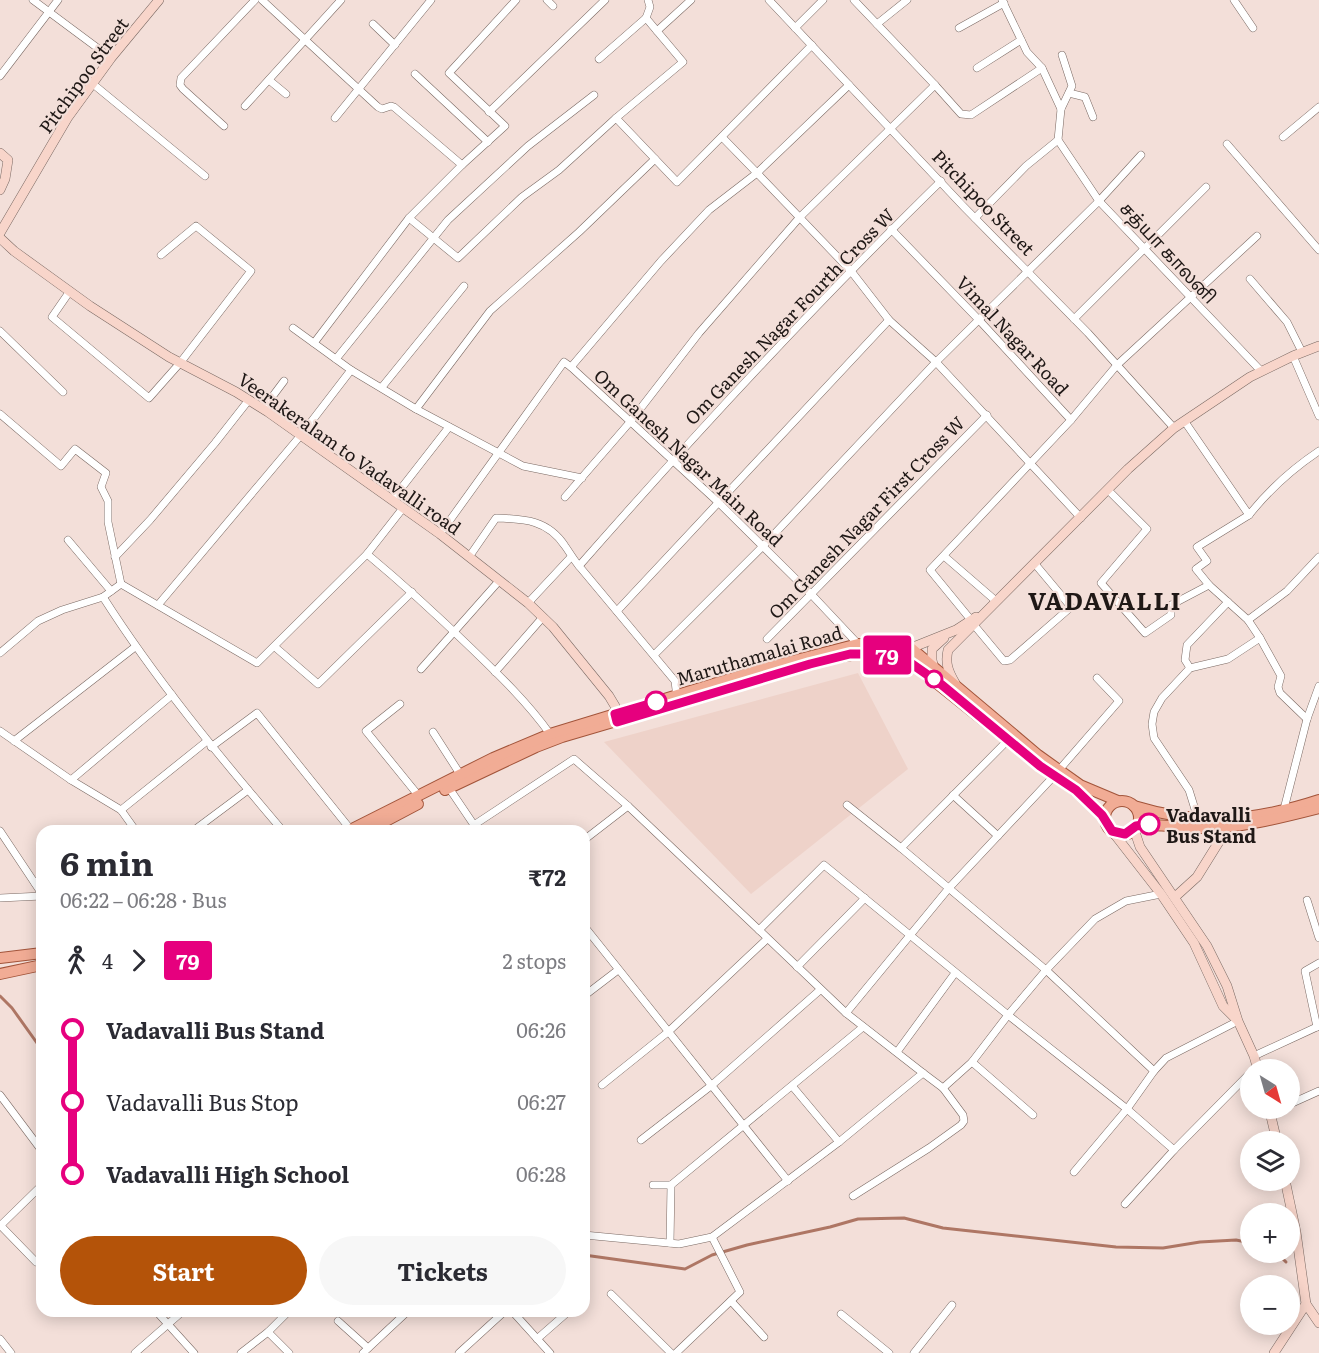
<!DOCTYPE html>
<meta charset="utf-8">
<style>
body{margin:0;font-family:Literata,"Noto Sans Tamil",serif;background:#f7f7f7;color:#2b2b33;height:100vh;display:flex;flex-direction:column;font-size:22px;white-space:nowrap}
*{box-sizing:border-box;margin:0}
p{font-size:20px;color:#7c7c81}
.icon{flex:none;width:33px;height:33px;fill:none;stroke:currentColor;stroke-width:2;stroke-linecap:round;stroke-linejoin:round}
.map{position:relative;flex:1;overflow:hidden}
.drawer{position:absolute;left:36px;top:825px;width:554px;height:492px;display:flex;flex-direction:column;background:#fff;border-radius:18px;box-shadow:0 3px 15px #0003}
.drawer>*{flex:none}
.badge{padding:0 12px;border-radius:4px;font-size:21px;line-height:39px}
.needle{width:39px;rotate:143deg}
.buttons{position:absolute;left:1240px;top:1059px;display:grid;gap:12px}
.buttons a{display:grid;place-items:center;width:60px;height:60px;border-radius:50%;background:#fff;box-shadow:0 3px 15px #0003;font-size:30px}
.map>.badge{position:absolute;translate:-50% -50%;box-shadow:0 0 0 3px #fff}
.legs{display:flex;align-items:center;gap:9px;height:66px;padding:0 24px;font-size:20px}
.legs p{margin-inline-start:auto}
.summary{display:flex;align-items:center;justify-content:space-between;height:102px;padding:0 24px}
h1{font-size:33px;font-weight:700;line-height:45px}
.cta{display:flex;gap:12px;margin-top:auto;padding:12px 24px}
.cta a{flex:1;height:69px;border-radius:36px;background:#b45309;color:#fff;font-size:24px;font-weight:700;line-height:69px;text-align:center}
.cta a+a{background:#f7f7f7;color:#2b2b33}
ul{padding:0 24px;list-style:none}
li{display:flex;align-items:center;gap:21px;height:72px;font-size:22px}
li i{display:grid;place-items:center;width:9px;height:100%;margin:0 8px;background:currentColor}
li i::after{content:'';width:15px;height:15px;margin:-8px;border:4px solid;border-radius:50%;background:#fff}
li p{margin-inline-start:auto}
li:first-child i{background:linear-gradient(#0000 50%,currentColor 0)}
li:last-child i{background:linear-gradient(currentColor 50%,#0000 0)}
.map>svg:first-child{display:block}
.built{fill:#eed2c9}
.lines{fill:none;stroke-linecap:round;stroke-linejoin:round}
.stream{stroke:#ae7664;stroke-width:3}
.street-casing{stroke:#7a6963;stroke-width:8}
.secondary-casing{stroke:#7a6963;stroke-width:10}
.primary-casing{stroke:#a2543a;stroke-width:12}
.street{stroke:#fff;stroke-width:7}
.secondary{stroke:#f8d5ca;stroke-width:9}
.primary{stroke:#f1ac95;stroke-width:10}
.line-1-casing{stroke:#fff;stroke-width:14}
.line-1{stroke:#e6007e;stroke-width:9}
.stop-1-dot{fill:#fff;stroke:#e6007e;stroke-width:3}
.labels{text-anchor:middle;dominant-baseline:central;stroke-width:4.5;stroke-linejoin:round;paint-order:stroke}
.street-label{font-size:18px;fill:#1f1816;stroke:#f3dfd9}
.stop-label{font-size:18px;font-weight:bold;fill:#1f1816;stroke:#f3dfd9;text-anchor:start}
.district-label{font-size:24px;font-weight:bold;letter-spacing:1.5px;fill:#1f1816;stroke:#f3dfd9}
</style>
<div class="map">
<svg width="1319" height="1353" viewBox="0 0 1319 1353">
<rect width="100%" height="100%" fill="#f3dfd9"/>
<path class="built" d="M 858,673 L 908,769 L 751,894 L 604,742 Z"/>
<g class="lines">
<g class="stream">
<path d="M 0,996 L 12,1008 L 42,1050"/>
<path d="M 1276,1252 L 1286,1262"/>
<path d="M 584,1255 L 685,1269 L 712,1255 L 747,1245 L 830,1227 L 858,1219 L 904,1218 L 943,1228 L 1116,1247 L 1163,1248 L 1200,1242 L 1236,1240 L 1251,1243"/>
</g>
<g class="street-casing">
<g id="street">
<path d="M 33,0 L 111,58"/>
<path d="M 262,0 L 378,107 L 382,109 L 391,106 L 394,107 L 462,165 L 409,218 L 458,258 L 522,197 L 559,170 L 616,118 L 677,182 L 812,45"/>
<path d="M 547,0 L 553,6"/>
<path d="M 769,0 L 964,207 L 1088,333 L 1174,428"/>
<path d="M 1002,0 L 1027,52 L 1042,68 L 1061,109 L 1058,140 L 1099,201 L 1141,155"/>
<path d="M 1234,0 L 1253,28"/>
<path d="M 373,24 L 395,45"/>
<path d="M 877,24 L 907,0"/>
<path d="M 795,28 L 823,0"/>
<path d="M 959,28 L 1004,3"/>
<path d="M 657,31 L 691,0"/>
<path d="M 599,59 L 646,18"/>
<path d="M 977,68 L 1021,40"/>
<path d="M 415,74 L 488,142"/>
<path d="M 0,76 L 58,0"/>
<path d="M 269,80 L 286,94"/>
<path d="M 93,84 L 205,176"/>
<path d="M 849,85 L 757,173 L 851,271 L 889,320 L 936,362 L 1081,518"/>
<path d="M 935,85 L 961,114 L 971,115 L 1042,68"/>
<path d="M 1069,93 L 1085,97 L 1093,117"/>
<path d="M 245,106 L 341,0"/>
<path d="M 1061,109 L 1072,86 L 1062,55"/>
<path d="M 489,112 L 605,0"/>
<path d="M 335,118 L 431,0"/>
<path d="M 616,118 L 683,62 L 646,18 L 650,7 L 648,0"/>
<path d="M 224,126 L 183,89 L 180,85 L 181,78 L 255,0"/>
<path d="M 722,137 L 757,173 L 709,210 L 661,261 L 571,367 L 719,503 L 811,594 L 858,644"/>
<path d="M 1283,137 L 1319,107"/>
<path d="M 1227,144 L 1319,250"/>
<path d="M 462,165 L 505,126 L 449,73 L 516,0"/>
<path d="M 975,218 L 1026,166 L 1058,140"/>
<path d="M 891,229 L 979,320 L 1071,420 L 930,570 L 971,620"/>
<path d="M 1250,279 L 1287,322 L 1302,352"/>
<path d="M 70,291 L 52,317 L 149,398 L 180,363 L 251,271 L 196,226 L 161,255"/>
<path d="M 1074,319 L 1206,187"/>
<path d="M 293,328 L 351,370"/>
<path d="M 0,331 L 63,392"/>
<path d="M 314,343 L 409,218"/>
<path d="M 1293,356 L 1319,416"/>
<path d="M 336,359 L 448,220 L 528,146 L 594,95"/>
<path d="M 382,387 L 464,286"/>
<path d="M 263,409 L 284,381"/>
<path d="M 0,414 L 61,466 L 75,449 L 106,473 L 101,487 L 108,501 L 108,522 L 121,584"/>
<path d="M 1071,420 L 1117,365 L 1257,236"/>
<path d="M 1185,422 L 1249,515 C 1269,490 1292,469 1319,451"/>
<path d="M 582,478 L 523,466 L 416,409 L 490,311 L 579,232 L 655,159"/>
<path d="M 1108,490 L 1147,529 L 1101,583 L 1145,633 L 1171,615 L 1171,605 L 1209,585 L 1248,620 L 1260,638 L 1228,659 L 1190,668 L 1162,698 L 1154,712 L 1152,724 L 1154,738 L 1189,790 L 1198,819"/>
<path d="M 565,497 L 630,422 L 699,333 L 800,217 L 935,85 L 854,0"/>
<path d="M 392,500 L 449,427"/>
<path d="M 440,534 L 564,362 L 571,367"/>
<path d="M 68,540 L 111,591"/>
<path d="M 367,554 C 403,584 438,616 472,649 C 500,676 528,703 550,734"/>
<path d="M 944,556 L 996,601"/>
<path d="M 115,557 L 150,520 L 215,443 L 248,401"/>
<path d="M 469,557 L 496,518 C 525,519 548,520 565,546 C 570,553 574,560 579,566"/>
<path d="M 1209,585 L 1196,569 L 1207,561 L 1197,547 L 1249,515"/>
<path d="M 103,597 L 121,584 L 257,663 L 367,554 L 403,508"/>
<path d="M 528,603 L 571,557"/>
<path d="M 158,605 L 301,435 L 351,370 L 416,409"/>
<path d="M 617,611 L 889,320"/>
<path d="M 1248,620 L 1287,591 L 1319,557"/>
<path d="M 974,625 L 1004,661 L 1010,660 L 1071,607 L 1035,564"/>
<path d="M 1260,638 L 1281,676 L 1278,687 L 1280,693 L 1307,719"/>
<path d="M 767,639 L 987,415"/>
<path d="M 275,647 L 318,684 L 412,592"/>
<path d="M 0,653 L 38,621 L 62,610 L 103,597 C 156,680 219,756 283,831"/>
<path d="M 655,654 L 762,547 L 936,362 L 1099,201 L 1261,371"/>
<path d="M 1190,668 L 1185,660 L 1187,645 L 1228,602"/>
<path d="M 421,669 L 499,581"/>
<path d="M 495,672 L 543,617"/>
<path d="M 677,698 L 675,681 L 579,566 C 695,434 815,304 941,181"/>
<path d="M 400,704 L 366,731 L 418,795"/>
<path d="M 0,731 L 71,780 L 172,695"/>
<path d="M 433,732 L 460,774"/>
<path d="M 1008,740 L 901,848 L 1046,970 L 1008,1015 L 1127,1109 L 1174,1150 L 1251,1072"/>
<path d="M 14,741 L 135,647"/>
<path d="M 211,747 L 257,713 L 351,830"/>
<path d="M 1059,770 L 1119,701 L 1097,678"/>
<path d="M 71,780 L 121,810 L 136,831"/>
<path d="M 449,788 L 474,825 L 574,759 L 628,806 L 759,930"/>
<path d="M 953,795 L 998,836"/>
<path d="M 847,805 L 901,848"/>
<path d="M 1284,809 L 1307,719 L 1319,686"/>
<path d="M 121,810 L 207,741"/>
<path d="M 0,831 L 42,894"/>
<path d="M 193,831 L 248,790"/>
<path d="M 584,840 L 628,806"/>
<path d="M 35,883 L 42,877"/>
<path d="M 0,898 L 42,896"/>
<path d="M 1307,900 L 1319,938"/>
<path d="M 584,926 L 788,1181"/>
<path d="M 797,967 L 865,898"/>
<path d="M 584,996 L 618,970"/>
<path d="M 846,1013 L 759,930 L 824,865 L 1008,1015 L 972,1062 L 943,1088 L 923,1073"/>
<path d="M 1317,1027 L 1305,971 L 1319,963"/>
<path d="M 897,1052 L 955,973"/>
<path d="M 1254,1056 L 1319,1026"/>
<path d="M 972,1062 L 1033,1115"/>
<path d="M 1154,1071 L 1166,1058 L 1238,1021"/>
<path d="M 602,1085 L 668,1032 L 767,939"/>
<path d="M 793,1087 L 839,1142"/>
<path d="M 0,1095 L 42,1151"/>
<path d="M 1290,1104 L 1319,1091"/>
<path d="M 641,1140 L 712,1085 L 820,990"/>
<path d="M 1074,1172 L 1127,1109 L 1154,1071 L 1046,970 L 1095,919 L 1126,901 L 1161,894"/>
<path d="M 653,1185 L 671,1185 L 670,1243"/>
<path d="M 671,1185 L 863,1027"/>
<path d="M 853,1196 L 929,1148 L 961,1125 L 964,1121 L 963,1115 L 943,1088"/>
<path d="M 1125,1204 L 1174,1150"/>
<path d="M 0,1225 L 36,1262 L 42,1257"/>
<path d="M 1,1225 L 42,1185"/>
<path d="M 584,1235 L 679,1244 L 712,1237 L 839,1142 L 923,1073 L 846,1013 L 949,888 L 1054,776"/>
<path d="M 611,1294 L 671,1353"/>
<path d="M 731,1301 L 764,1337"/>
<path d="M 156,1311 L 194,1353"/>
<path d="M 512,1311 L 550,1353"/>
<path d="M 841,1314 L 889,1353"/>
<path d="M 338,1321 L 368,1348"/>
<path d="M 268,1332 L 289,1353"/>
<path d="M 0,1339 L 11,1353"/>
<path d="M 537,1339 L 569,1311"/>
<path d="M 135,1353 L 183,1311"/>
<path d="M 241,1353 L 268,1332 L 289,1311"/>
<path d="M 363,1353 L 408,1311"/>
<path d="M 459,1353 L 505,1311"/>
<path d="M 676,1353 L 740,1292 L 712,1237"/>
<path d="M 914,1353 L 952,1305"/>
</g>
</g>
<g class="secondary-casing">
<g id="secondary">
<path d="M 0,153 L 8,160 L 5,179 L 0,190"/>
<path d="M 0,233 L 68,117 L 111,58 L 159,0"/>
<path d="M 0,238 L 14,251 L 90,306 L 169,357 L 236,392 L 268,412 L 440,534 L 528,603 L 553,627 L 609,696 L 615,706 L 617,720"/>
<path d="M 911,648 L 956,630 L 976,617"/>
<path d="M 934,669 L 932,660 L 932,649 L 944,638"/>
<path d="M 955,683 C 948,671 945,663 948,650 L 1128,469 L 1174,428 L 1250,377 L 1293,356 L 1319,346"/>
<path d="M 1134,829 L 1140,847 L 1207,946 L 1227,986 L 1238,1021 L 1254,1056 L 1258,1070"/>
<path d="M 1112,831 L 1161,894 L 1194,943 L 1223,1006 L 1236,1019"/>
<path d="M 1175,897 L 1197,877 L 1220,840 L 1226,827"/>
<path d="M 1269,1108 L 1277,1142"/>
<path d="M 1306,1304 L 1319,1323"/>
<path d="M 1274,1353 L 1306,1304 L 1296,1232 L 1285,1180"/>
</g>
</g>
<g class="primary-casing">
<g id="primary">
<path d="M 1026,755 C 1053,776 1084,792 1105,819"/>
<path d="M 445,790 L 536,747 L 562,737 L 810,664 C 841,656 878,646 909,661 L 1003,736"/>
<circle cx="1122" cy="818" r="17"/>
<path d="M 1134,806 C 1199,826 1255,821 1319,800"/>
<path d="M 1136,826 C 1158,823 1179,828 1201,828 C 1241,828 1280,818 1319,808"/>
<path d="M 348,831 L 493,758 L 550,734 L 769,667 L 858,644 L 911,648 L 1038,755 L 1080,785 L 1118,801"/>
<path d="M 367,831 L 418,804"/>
<path d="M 0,958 L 42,953"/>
<path d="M 0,974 L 42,965"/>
</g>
</g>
<use href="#street" class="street"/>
<use href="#secondary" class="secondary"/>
<use href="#primary" class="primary"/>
</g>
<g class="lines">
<g class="line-1-casing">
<path id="line-1" d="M 656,702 L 615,714 L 617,722 L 810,664 L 850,654 L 870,654 L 902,657 L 942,685 L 1040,766 L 1076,790 L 1102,815 L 1112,831 L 1125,834 L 1136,826 L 1149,824"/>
</g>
<use href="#line-1" class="line-1"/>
</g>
<g class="stop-1-dot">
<circle cx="934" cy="679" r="8"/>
<circle cx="656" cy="702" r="10"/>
<circle cx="1149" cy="824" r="10"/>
</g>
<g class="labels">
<g class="street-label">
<text transform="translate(83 75) rotate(-54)">Pitchipoo Street</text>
<text transform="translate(984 202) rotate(46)">Pitchipoo Street</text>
<text transform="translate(1169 252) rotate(47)">சத்யா காலனி</text>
<text transform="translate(789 316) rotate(-46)">Om Ganesh Nagar Fourth Cross W</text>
<text transform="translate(1013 335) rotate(47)">Vimal Nagar Road</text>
<text transform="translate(350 453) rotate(35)">Veerakeralam to Vadavalli road</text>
<text transform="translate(689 457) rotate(43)">Om Ganesh Nagar Main Road</text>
<text transform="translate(866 517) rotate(-46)">Om Ganesh Nagar First Cross W</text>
<text transform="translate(759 655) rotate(-16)">Maruthamalai Road</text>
</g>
<g class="stop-label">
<text x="1166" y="814">Vadavalli<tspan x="1166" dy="21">Bus Stand</tspan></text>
</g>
<g class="district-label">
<text x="1105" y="599">VADAVALLI</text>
</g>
</g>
</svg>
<div class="buttons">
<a><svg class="needle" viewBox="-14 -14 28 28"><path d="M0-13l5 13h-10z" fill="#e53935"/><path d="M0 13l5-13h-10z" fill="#7c7c81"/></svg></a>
<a><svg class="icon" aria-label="layers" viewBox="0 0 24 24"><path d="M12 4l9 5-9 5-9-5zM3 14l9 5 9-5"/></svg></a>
<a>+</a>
<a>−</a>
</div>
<b class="badge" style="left:887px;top:655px;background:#e6007e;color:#fff">79</b>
<section class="drawer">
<div class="summary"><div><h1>6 min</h1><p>06:22 – 06:28 · Bus</p></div><b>₹72</b></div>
<div class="legs"><svg class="icon" aria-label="walk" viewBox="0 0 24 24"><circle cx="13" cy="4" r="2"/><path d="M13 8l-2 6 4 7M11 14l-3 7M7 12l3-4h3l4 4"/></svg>4<svg class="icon" aria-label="forward" viewBox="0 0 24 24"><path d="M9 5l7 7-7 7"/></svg><b class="badge" style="background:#e6007e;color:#fff">79</b><p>2 stops</p></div>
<ul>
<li><i style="color:#e6007e"></i><b>Vadavalli Bus Stand</b><p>06:26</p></li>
<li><i style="color:#e6007e"></i><span>Vadavalli Bus Stop</span><p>06:27</p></li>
<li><i style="color:#e6007e"></i><b>Vadavalli High School</b><p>06:28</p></li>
</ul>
<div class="cta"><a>Start</a><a>Tickets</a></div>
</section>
</div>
